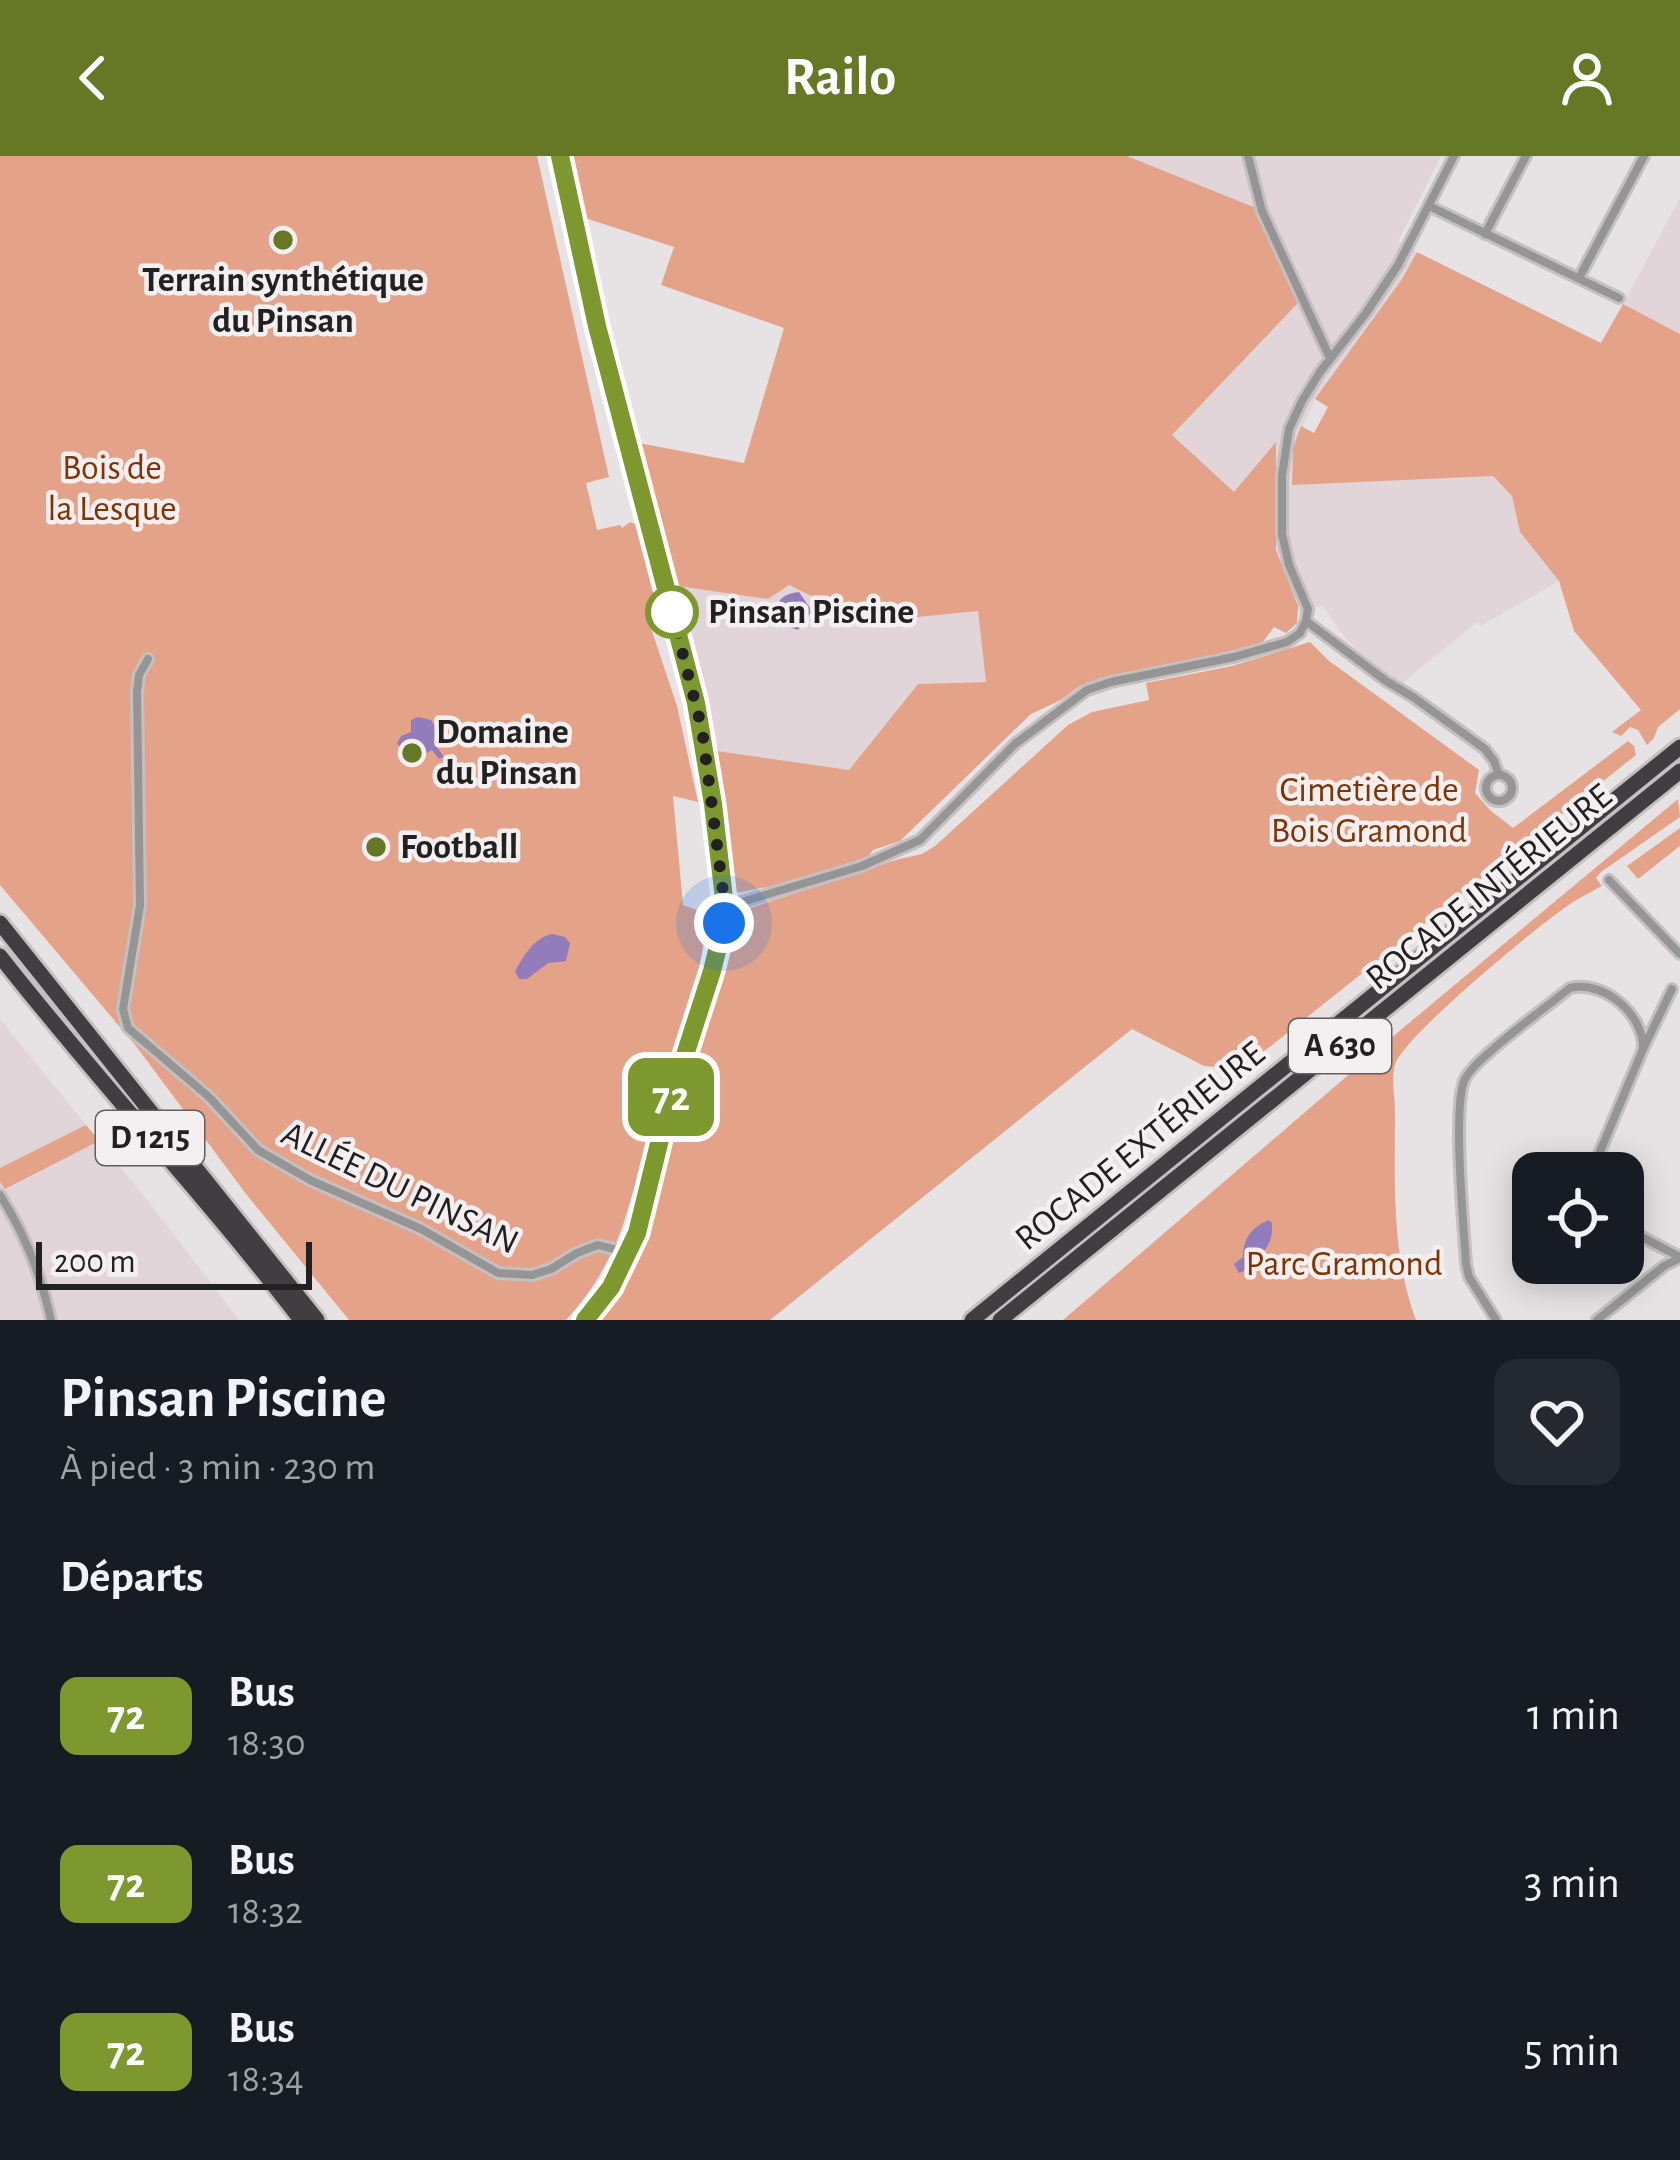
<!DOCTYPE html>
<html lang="fr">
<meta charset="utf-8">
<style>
body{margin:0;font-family:"Alegreya Sans",sans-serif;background:#242831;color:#f1f3f6;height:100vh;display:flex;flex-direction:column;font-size:45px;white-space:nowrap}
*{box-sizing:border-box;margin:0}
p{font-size:39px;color:#9ea1a6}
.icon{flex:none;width:66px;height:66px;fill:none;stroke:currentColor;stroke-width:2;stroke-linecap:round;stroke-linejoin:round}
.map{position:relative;height:1164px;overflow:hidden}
.side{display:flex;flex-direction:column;background:#171b24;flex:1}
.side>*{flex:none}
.badge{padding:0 24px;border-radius:18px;font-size:42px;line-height:78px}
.fabs{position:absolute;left:1512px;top:996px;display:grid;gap:24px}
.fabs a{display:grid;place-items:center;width:132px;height:132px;border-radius:24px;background:#171b24;box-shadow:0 6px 30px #0003;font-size:60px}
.scale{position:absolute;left:36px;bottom:30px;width:276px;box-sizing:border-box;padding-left:12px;border:6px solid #222021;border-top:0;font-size:33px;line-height:42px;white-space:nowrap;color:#222021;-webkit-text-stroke:9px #f4f0f2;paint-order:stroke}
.you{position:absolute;width:60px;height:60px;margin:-30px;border:9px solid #fff;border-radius:50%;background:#1a73e8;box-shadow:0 0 0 18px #1a73e833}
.map>.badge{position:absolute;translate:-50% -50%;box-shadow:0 0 0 6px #fff}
h2{padding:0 60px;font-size:45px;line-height:108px}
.round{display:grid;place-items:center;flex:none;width:126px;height:126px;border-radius:24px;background:#242831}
.headline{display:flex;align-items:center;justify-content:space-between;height:204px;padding:0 60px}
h1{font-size:57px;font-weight:700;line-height:90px}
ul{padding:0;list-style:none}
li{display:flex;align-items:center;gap:36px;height:168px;padding:0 60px}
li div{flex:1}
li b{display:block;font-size:45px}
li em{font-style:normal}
li .badge{min-width:132px;font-weight:700;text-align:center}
header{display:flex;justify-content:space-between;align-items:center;height:156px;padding:0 60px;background:#667826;color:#fff;font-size:54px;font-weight:700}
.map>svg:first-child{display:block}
.built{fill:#e2d5da}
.green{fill:#e4a389}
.water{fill:#927cbb}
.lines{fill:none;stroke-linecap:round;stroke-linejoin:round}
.minor-casing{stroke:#c4c0c1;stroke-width:14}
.motorway-casing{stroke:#c4c0c1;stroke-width:21}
.minor{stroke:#969596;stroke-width:8}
.motorway{stroke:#413e41;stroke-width:15}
.line-casing{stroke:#fff;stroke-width:27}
.line{stroke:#7c982e;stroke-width:18}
.walk{stroke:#222021;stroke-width:12;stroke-dasharray:0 21.6}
.poi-dot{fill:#667826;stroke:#f4f0f2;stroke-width:4.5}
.stop-dot{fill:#fff;stroke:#7c982e;stroke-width:6}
.labels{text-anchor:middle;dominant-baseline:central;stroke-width:9;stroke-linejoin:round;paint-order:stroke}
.shield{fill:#f4f0f2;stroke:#615e60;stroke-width:3}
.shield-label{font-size:33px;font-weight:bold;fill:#222021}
.poi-label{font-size:36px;font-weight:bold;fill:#222021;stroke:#f4f0f2;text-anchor:start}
.park-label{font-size:36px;fill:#853202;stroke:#f4f0f2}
.stop-label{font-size:36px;font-weight:bold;fill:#222021;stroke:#f4f0f2;text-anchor:start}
.street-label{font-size:36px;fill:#222021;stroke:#f4f0f2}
</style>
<header><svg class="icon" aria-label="back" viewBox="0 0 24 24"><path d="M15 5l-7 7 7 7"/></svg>Railo<svg class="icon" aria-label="person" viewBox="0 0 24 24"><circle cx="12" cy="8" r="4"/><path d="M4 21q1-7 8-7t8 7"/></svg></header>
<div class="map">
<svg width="1680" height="1164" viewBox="0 0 1680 1164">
<rect width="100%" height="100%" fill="#e7e3e4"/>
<g class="built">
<path d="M 1127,0 L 1441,0 L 1398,86 L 1417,96 L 1402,123 L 1315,244 L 1293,292 L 1493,320 L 1512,340 L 1520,376 L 1559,425 L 1481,470 L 1477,466 L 1401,528 L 1370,507 L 1346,483 L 1323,450 L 1299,456 L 1276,394 L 1276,288 L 1234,337 L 1172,279 L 1255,52 Z"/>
<path d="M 1680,42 L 1680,178 L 1623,148 Z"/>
<path d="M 788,429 L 811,440 L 828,454 L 887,464 L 978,454 L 986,526 L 918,528 L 849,614 L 717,595 L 711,558 L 691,486 L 690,469 L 686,466 L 677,430 L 768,443 Z"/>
<path d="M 0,863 L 152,1050 L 239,1164 L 0,1164 Z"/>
</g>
<g class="green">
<path d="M 0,0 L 537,0 L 609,321 L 586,327 L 597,374 L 620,369 L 622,372 L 630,366 L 640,370 L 652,413 L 657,448 L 647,460 L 677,550 L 698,646 L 673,640 L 683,749 L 708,758 L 698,820 L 623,1069 C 610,1105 592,1136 566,1164 L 349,1164 L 246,1038 L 136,890 L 0,729 Z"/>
<path d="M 569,0 L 1127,0 L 1256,52 L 1298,147 L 1172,279 L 1234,336 L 1276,286 L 1276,394 L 1298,450 L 1297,467 L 1286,477 L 1274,471 L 1262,487 L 1173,509 L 1100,522 L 1080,530 L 1061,544 L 1031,558 L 900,685 L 873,694 L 868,701 L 778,729 L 735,737 L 730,732 L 727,685 L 717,595 L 849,614 L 918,528 L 986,526 L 978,455 L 887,464 L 828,454 L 811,440 L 789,429 L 768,443 L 677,430 L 639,287 L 744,307 L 784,172 L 661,129 L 674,91 L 582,61 Z"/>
<path d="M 1417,96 L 1601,187 L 1623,148 L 1680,178 L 1680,553 L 1658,571 L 1654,582 L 1647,589 L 1638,574 L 1630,571 L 1621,580 L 1612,576 L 1641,554 L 1574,475 L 1559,425 L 1520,376 L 1512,340 L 1493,320 L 1292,329 L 1293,292 L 1301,270 L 1314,277 L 1328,251 L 1315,243 L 1402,123 Z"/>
<path d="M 1310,486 L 1328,504 L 1479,614 L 1475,637 L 1490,654 L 1513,672 L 1628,585 L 1634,590 L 1636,599 L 1242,913 L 1204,910 L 1132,873 L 770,1164 L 592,1164 L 620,1133 L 641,1096 L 688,917 L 735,774 L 742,773 L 747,763 L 747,753 L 899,703 L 922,698 L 935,690 L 1068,569 L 1092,556 L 1149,544 L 1146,527 L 1232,510 Z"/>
<path d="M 1678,643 L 1680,661 L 1601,716 L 1596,722 L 1602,730 C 1589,737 1575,744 1563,753 C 1533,774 1403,881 1395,909 C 1391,922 1395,941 1395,955 C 1395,1024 1391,1098 1416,1164 L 1063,1164 L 1403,872 Z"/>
<path d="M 1680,672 L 1680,690 L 1638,723 L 1627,710 Z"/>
<path d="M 86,969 L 99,985 L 5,1033 L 0,1026 L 0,1012 Z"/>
</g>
<g class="water">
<path d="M 799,436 L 812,455 L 798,474 L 780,468 C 772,449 779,438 799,436 Z"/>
<path d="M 418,561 L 431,564 L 445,586 L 437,591 L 444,601 L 439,603 L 432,594 L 427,597 L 422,591 L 414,598 L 406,599 L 397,587 L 401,580 L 411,576 L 411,564 Z"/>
<path d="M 552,778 L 565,781 L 570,787 L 566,805 L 548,807 L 527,823 L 519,823 L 515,815 C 525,799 532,783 552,778 Z"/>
<path d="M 1269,1064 L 1272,1067 C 1273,1085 1267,1097 1250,1104 L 1246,1114 L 1239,1117 L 1234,1108 L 1243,1101 C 1243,1082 1252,1071 1269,1064 Z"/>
</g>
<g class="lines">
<g class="minor-casing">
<g id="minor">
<path d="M 560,0 L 597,170 L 702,573 L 725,751 C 724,803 697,854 682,903 C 661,967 655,1041 627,1102 C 616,1125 601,1144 585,1164"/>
<path d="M 1248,0 L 1262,55 L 1330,202"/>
<path d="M 1429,50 L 1619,142"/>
<path d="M 1485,78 L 1526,0"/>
<path d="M 1579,122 L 1644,0"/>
<path d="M 1306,465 L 1386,525 L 1413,541 L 1485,593 L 1494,605 L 1499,619"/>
<path d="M 148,503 L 139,519 L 137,536 L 140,749 L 123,853 L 128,872 L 209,941 L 258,994 L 310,1024 L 421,1073 L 498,1117 L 532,1119 L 551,1113 L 577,1097 L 598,1089 L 629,1097"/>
<circle cx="1499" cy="632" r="13"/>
<path d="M 1609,724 L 1680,798"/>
<path d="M 725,751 L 862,710 L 920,684 L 1015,588 L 1087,534 L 1111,526 L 1234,501 L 1287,486 L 1300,477 L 1306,465 L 1308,453 L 1289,409 L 1282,378 L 1282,320 L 1289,273 L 1302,245 L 1320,216 L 1366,157 L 1398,109 L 1454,0"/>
<path d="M 1591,1017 L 1643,893 L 1672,833"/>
<path d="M 0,1039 C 25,1078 41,1119 51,1164"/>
<path d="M 1623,1071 L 1680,1101"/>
<path d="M 1496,1164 L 1469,1121 L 1466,1108 C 1464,1072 1452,949 1465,923 C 1474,903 1549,849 1570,832 C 1605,824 1644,859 1643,893"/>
<path d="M 1597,1164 L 1664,1110 L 1680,1102"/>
</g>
</g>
<g class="motorway-casing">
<g id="motorway">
<path d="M 0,767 L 317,1164"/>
<path d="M 0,800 C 97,924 205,1039 301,1164"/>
<path d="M 972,1164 L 1680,591"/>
<path d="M 1000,1164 L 1680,615"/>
</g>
</g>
<use href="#minor" class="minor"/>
<use href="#motorway" class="motorway"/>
</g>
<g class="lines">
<g class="line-casing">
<path id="line" d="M 560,0 L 597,170 L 696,547 L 713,648 L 725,751 L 724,767 L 712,815 L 667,955 L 637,1077 L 611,1131 L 585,1164"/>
</g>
<use href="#line" class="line"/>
<path class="walk" d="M 672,456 L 702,573 L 725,751 L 724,767"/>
</g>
<g class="poi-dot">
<circle cx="283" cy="84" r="12"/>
<circle cx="412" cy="597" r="12"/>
<circle cx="376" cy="691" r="12"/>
</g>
<circle class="stop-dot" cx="672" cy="456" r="24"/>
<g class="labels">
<g class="shield">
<rect x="1289" y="863" width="102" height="54" rx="9"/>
<rect x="96" y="955" width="108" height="54" rx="9"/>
</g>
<g class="shield-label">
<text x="1340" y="890">A 630</text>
<text x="150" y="982">D 1215</text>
</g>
<g class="poi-label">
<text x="283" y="124" text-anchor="middle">Terrain synthétique<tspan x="283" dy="41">du Pinsan</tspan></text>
<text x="436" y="576">Domaine<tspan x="436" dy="41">du Pinsan</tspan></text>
<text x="400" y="691">Football</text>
</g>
<g class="park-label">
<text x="112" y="312">Bois de<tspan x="112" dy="41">la Lesque</tspan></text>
<text x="1369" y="634">Cimetière de<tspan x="1369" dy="41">Bois Gramond</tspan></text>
<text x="1344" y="1108">Parc Gramond</text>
</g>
<g class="stop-label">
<text x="708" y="456">Pinsan Piscine</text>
</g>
<g class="street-label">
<text transform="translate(1489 731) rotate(-39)">ROCADE INTÉRIEURE</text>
<text transform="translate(1140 990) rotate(-39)">ROCADE EXTÉRIEURE</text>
<text transform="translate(400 1032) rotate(26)">ALLÉE DU PINSAN</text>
</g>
</g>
</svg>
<div class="fabs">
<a><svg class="icon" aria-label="locate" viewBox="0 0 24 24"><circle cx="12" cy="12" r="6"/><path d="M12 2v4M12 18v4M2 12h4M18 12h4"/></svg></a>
</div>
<div class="scale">200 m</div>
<div class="you" style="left:724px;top:767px"></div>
<b class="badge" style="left:671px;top:941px;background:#7c982e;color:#fff">72</b>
</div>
<section class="side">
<div class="headline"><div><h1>Pinsan Piscine</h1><p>À pied · 3 min · 230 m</p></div><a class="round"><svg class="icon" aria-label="heart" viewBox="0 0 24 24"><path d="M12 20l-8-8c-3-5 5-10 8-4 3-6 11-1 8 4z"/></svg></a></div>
<h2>Départs</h2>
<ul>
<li><span class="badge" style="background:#7c982e;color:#fff">72</span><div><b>Bus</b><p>18:30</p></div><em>1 min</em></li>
<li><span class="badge" style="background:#7c982e;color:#fff">72</span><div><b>Bus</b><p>18:32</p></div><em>3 min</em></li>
<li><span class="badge" style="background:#7c982e;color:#fff">72</span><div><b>Bus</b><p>18:34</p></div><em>5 min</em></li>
</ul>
</section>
